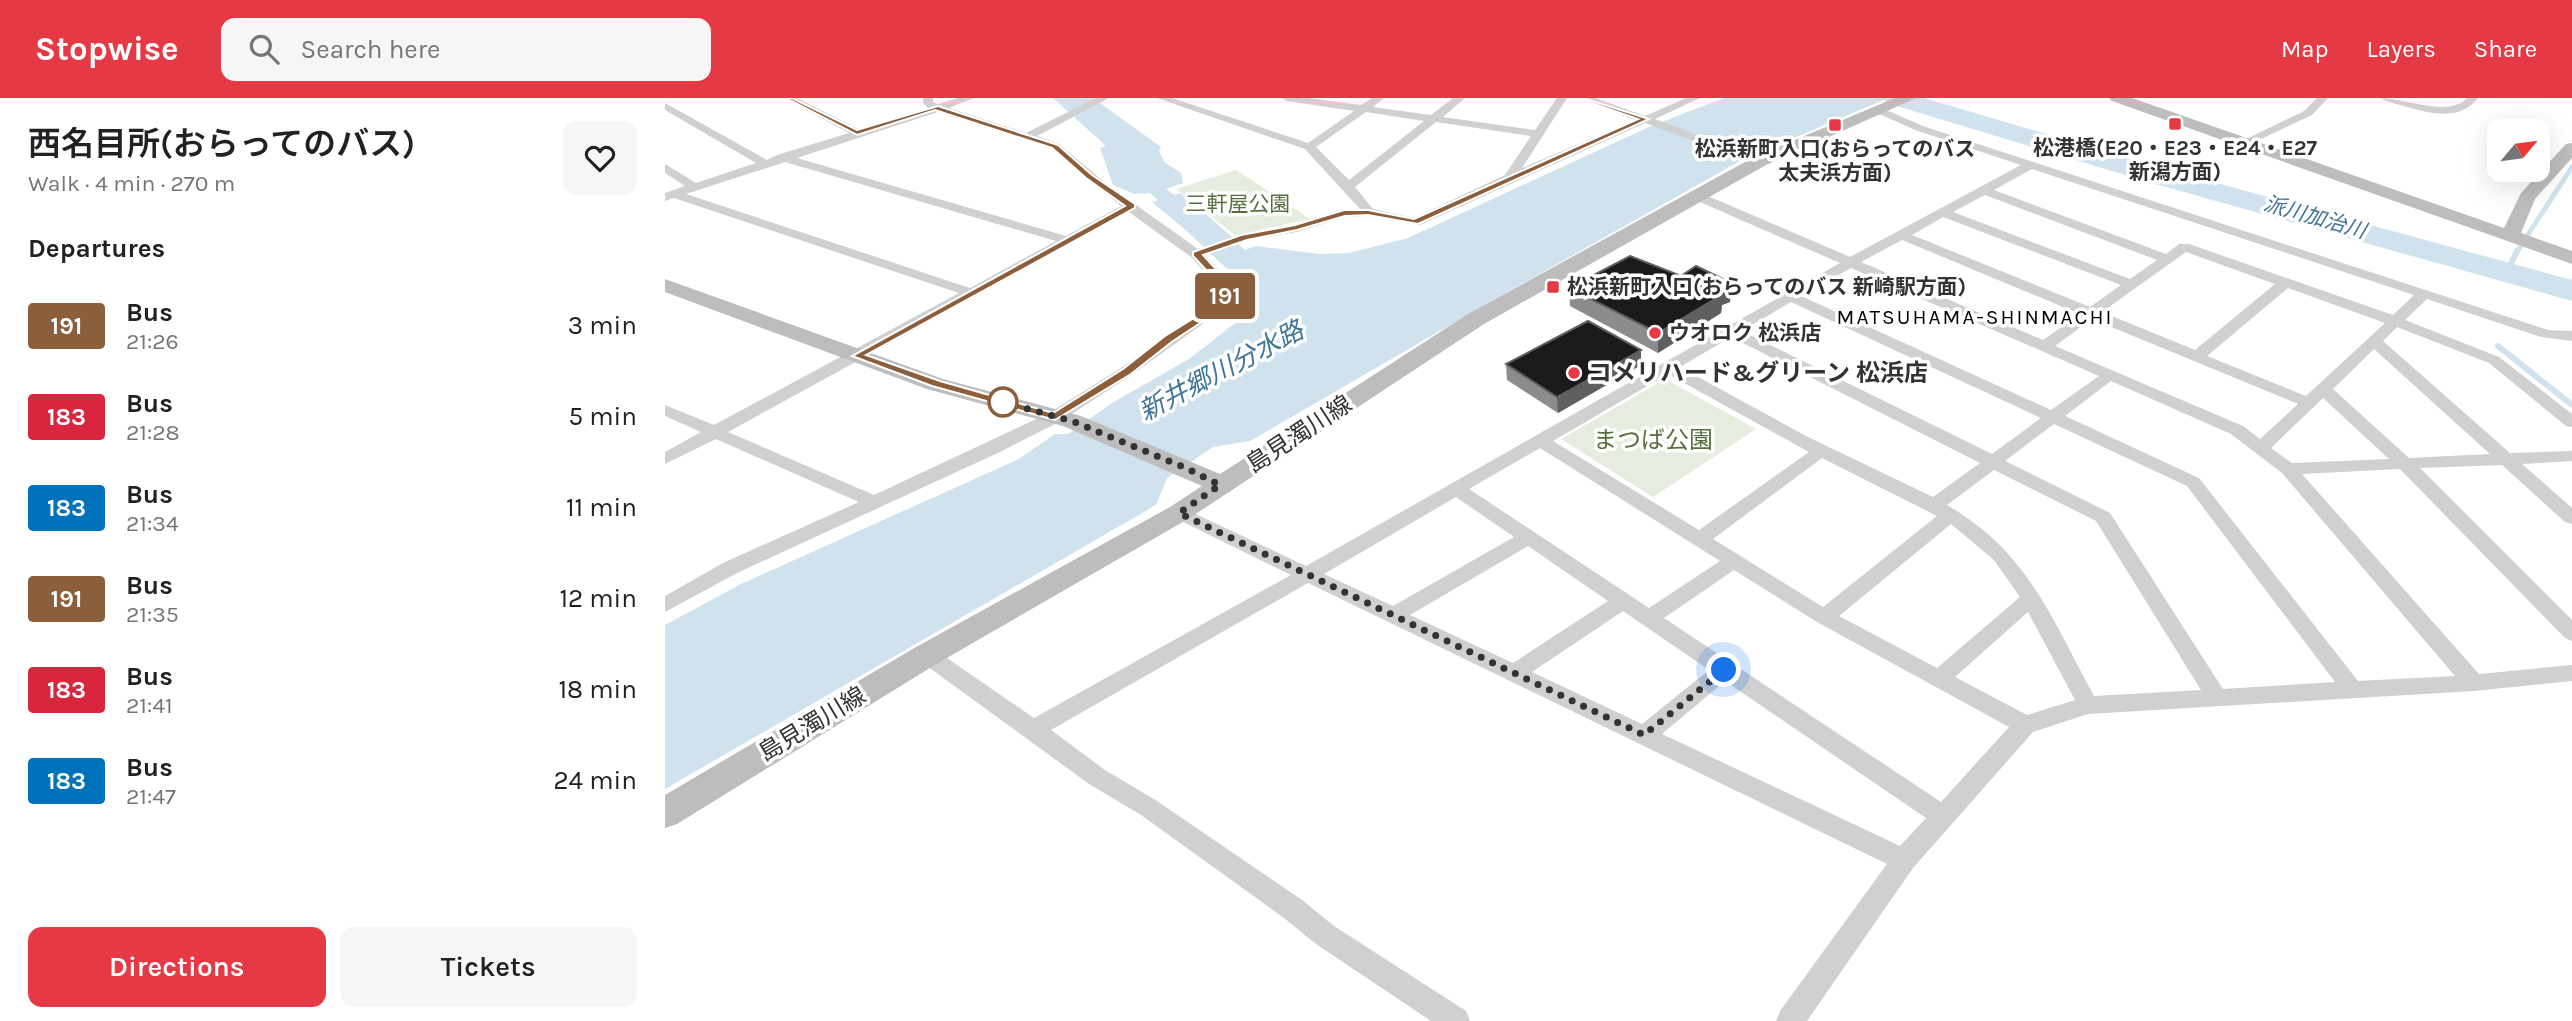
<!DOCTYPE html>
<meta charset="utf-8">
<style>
body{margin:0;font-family:Karla,"Noto Sans JP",sans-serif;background:#f6f6f6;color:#202124;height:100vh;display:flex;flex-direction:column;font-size:26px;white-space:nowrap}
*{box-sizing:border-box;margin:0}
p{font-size:23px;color:#757577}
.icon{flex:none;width:38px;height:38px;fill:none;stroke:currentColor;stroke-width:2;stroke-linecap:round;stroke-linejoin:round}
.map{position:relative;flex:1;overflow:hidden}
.panel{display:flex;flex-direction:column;background:#fff;width:665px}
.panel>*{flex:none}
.badge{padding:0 14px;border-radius:5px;font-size:24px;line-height:46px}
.needle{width:46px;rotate:61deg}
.tools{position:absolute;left:1822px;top:21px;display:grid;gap:14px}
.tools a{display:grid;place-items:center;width:63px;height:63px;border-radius:14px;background:#fff;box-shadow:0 7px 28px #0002;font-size:35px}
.you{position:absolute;width:35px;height:35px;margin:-18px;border:5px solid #fff;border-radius:50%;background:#1a73e8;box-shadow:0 0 0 10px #1a73e833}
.map>.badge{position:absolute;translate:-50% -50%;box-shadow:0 0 0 4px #fff}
h2{padding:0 28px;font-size:26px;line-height:63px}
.round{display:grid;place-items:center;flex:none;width:74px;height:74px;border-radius:14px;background:#f6f6f6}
.summary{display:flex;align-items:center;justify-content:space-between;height:119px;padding:0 28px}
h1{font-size:33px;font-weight:600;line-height:52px}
.cta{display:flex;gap:14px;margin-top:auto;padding:14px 28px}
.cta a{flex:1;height:80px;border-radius:14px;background:#e63946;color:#fff;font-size:28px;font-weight:600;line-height:80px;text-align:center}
.cta a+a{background:#f6f6f6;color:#202124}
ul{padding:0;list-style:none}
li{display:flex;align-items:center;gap:21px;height:91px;padding:0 28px}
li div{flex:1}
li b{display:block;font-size:26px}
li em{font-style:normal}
li .badge{min-width:77px;font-weight:700;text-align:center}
header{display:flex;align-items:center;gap:42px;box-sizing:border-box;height:98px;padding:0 35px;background:#e63946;color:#fff}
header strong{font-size:33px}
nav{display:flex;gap:38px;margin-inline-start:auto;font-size:24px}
.search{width:490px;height:63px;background:#f6f6f6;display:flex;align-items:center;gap:18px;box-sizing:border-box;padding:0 24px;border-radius:14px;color:#757577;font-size:26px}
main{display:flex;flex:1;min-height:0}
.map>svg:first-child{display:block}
.green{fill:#e6ecdf}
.water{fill:#cfe2ee}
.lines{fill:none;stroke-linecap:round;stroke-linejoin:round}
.stream-far1{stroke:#cfe2ee;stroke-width:5}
.stream{stroke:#cfe2ee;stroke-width:6}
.river{fill:#cfe2ee;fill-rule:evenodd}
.street{fill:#d0d0d0;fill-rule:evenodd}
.secondary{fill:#bdbdbd;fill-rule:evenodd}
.wall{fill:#8c8c8c}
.shaded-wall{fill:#5f5f5f}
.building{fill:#1a1a1a;stroke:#5f5f5f;stroke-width:2}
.line{fill:#8b5e3c;stroke:#fff;stroke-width:2}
.walk{stroke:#333;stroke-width:7;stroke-dasharray:0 12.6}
.poi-dot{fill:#e63946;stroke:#fff;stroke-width:2.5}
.stop-dot{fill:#fff;stroke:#8b5e3c;stroke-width:3.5}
.labels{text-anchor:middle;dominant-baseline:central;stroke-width:7;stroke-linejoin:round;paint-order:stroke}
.far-poi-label{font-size:21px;font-weight:bold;fill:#333;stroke:#fff}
.far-park-label{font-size:21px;fill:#56703f;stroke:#fff}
.far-water-label{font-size:21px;font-style:italic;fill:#3f7597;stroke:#fff}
.far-neighbourhood-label{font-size:21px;letter-spacing:2px;fill:#000;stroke:#fff}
.poi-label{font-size:24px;font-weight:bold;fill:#333;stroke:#fff;text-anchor:start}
.street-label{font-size:24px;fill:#333;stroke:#fff}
.park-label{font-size:24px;fill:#56703f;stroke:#fff}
.water-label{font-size:26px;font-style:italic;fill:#3f7597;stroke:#fff}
</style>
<header>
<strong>Stopwise</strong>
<div class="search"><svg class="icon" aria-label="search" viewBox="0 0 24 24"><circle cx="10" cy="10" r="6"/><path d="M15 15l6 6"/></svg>Search here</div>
<nav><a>Map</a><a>Layers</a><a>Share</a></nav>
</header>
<main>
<section class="panel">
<div class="summary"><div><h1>西名目所(おらってのバス)</h1><p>Walk · 4 min · 270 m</p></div><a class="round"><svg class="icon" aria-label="heart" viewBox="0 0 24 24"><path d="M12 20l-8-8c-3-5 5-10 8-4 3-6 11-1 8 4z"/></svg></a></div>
<h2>Departures</h2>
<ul>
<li><span class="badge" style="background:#8b5e3c;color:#fff">191</span><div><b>Bus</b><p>21:26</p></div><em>3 min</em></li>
<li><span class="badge" style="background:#d7263d;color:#fff">183</span><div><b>Bus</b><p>21:28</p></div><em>5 min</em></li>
<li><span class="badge" style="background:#0072bc;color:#fff">183</span><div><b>Bus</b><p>21:34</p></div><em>11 min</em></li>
<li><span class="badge" style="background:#8b5e3c;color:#fff">191</span><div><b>Bus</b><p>21:35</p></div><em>12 min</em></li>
<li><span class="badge" style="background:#d7263d;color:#fff">183</span><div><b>Bus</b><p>21:41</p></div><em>18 min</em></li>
<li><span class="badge" style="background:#0072bc;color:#fff">183</span><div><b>Bus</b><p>21:47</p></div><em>24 min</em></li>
</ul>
<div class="cta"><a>Directions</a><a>Tickets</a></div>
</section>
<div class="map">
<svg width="1907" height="923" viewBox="0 0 1907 923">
<rect width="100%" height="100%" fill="#fff"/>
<g class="green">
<path d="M 571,72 L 645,121 L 570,137 L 511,91 Z"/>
<path d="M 1000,281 L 1091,331 L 988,399 L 896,341 Z"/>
</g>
<g class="water">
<path d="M 388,0 L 428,0 L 496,49 L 494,53 L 499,64 L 516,75 L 518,85 L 501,91 L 509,97 L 515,95 L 567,139 L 540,148 L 487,104 L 493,102 L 485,95 L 469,96 L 448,87 L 435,50 L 441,48 Z"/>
<path d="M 1059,0 L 1223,0 L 1075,63 L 823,205 L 585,343 L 548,349 L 502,380 L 491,407 L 0,691 L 0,527 L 76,486 L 354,361 L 390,336 L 403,336 L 447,305 L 524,261 L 579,218 L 593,197 L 586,182 L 560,159 L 591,148 L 654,156 L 684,155 L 743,140 L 986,28 Z"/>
</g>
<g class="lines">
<path class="stream-far1" d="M 1851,155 L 1907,69"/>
<g class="stream">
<path d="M 1842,174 L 1852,153"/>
<path d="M 1833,248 L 1907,307"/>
</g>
<g class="river">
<path d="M 1218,0 L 1259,0 L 1500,71 L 1907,182 L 1907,203 L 1480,83 L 1222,5 Z"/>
<path d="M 513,98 L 524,100 L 626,195 L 632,202 L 626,209 L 614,213 L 602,209 L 502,114 L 498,107 L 502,100 Z"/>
</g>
<g class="street">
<path d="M 119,0 L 132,0 L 195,32 L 263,10 L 258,5 L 258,0 L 268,0 L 268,4 L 273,6 L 293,0 L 309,0 L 284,10 L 361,35 L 431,0 L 444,0 L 372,38 L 394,46 L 443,87 L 533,151 L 575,136 L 630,126 L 679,111 L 695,111 L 640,51 L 492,0 L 507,0 L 643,45 L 689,13 L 622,3 L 617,0 L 644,0 L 696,7 L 707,0 L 719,0 L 708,9 L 766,17 L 788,0 L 800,0 L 778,19 L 870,32 L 892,0 L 902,0 L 857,70 L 970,22 L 915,0 L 930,0 L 980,18 L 1021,0 L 1035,0 L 990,21 L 1101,63 L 1091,65 L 980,25 L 755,127 L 703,118 L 680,119 L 632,134 L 583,142 L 540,157 L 572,192 L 553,215 L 468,276 L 396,323 L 335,354 L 72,475 L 0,514 L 0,498 L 58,465 L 194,404 L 51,341 L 0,366 L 0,354 L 36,334 L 0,318 L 0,307 L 49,327 L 294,195 L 9,100 L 0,103 L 0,95 L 20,88 L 0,75 L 0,66 L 31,85 L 91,65 L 0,12 L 0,5 L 102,62 L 112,57 L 184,35 ZM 273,14 L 386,50 L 456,108 L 401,138 L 132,60 ZM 701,14 L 759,23 L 684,82 L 651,49 ZM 771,24 L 866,38 L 840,77 L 749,120 L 708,111 L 690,89 ZM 120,64 L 391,143 L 305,190 L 21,96 ZM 464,114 L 526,159 L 557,192 L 543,209 L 456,270 L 384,315 L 209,397 L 63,334 Z"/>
<path d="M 1652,0 L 1663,0 L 1647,17 L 1581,48 L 1571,46 L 1639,13 Z"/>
<path d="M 1716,0 C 1741,0 1783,20 1802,0 L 1813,0 C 1795,23 1767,16 1742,9 C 1733,6 1723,5 1716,0 Z"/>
<path d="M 1214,9 L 1258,28 L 1883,232 L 1907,233 L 1907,243 L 1876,239 L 1762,201 L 1740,222 L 1834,259 L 1907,316 L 1907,329 L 1901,328 L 1824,265 L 1732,229 L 1718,243 L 1845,355 L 1907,353 L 1907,363 L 1857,366 L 1907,410 L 1907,426 L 1900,424 L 1837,367 L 1755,370 L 1907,522 L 1907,543 L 1900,540 L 1735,371 L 1637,376 L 1814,576 L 1907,567 L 1907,583 L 1809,593 L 1423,616 L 1368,634 L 1248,770 L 1142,923 L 1111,923 L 1115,913 L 1222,766 L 643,485 L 386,632 L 440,672 L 492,703 L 637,802 L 669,828 L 801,913 L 805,923 L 766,923 L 651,846 L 619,820 L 476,717 L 424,686 L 255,563 L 251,557 L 255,551 L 262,549 L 269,551 L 369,620 L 626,477 L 508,419 L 505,415 L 508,411 L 520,411 L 641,468 L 1175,165 L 1028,101 L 1028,95 L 1036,95 L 1185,159 L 1356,67 L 1250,32 L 1210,14 L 1210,10 ZM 1367,71 L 1749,197 L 1728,217 L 1524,146 L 1514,146 L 1501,156 L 1329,92 ZM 1320,97 L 1492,162 L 1465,181 L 1288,114 ZM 1278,119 L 1456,187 L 1425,209 L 1247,137 ZM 1237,142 L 1415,216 L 1378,242 L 1196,164 ZM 1521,154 L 1610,186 L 1530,252 L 1437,214 ZM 1186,170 L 1434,278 L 1386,312 L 1136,198 ZM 1623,190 L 1720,225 L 1641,298 L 1542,258 ZM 1126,204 L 1376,320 L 1327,356 L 1077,233 ZM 1427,221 L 1633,306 L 1595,341 L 1578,328 L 1390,248 ZM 1066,239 L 1315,365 L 1268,399 L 1141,338 L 1015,269 ZM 1709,251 L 1825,356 L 1744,360 L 1668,291 ZM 1003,276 L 1144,354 L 1034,432 L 888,343 ZM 1446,283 L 1566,336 L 1617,375 L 1790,578 L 1693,583 L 1534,380 L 1400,318 ZM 1658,300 L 1724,361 L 1627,365 L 1606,350 ZM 1389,326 L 1522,388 L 1670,584 L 1558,591 L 1445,415 L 1340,363 ZM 875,350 L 1055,463 L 984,510 L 804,391 ZM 1157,360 L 1272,418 L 1158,509 L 1048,441 ZM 1329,372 L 1431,423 L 1536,592 L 1429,598 C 1386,519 1363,454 1282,407 ZM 791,399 L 849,439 L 728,508 L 659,476 ZM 1286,426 L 1329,462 L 1355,499 L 1272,570 L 1174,518 ZM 863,448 L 943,503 L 848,565 L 745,517 ZM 1069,472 L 1152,524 L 1344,629 L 1276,704 L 999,520 ZM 958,513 L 1044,572 L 977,626 L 867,574 ZM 1363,514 L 1410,602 L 1362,617 L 1290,579 ZM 1060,583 L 1261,720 L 1235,748 L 997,636 Z"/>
</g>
<g class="secondary">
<path d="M 1230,0 L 1251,0 L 1101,67 L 819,226 L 523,421 L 273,565 L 12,726 L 0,730 L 0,697 L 251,549 L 505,409 L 537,388 L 398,328 L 262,291 L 0,194 L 0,181 L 278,281 L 416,318 L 555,376 L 803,216 L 1089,59 Z"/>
<path d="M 1444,0 L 1467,0 L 1839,130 L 1856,95 L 1901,46 L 1907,45 L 1907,60 L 1870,101 L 1856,135 L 1907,153 L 1907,166 L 1447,3 Z"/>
</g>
</g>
<g class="wall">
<path d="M 1016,178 L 1066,185 L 1065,204 L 1057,207 L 1056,215 L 993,255 L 905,208 L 904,190 Z"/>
<path d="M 976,252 L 976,267 L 893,315 L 842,282 L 841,266 Z"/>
</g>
<g class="shaded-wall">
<path d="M 1066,185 L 1065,204 L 1057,207 L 1056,215 L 993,255 L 993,235 L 1050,191 Z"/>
<path d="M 976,252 L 976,267 L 893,315 L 892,299 Z"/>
</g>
<g class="building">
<path d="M 965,158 L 1016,178 L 1031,168 L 1066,185 L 1050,191 L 1058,196 L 993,235 L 904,190 Z"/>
<path d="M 923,223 L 976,252 L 892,299 L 841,266 Z"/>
</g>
<path class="line" d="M 121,0 L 127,0 L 192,32 L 273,8 L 393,47 L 427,77 L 470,106 L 470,110 L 201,257 L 275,283 L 388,315 L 458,271 L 500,238 L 545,210 L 560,192 L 528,158 L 528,154 L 576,137 L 630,127 L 679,112 L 703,112 L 749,121 L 973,21 L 918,2 L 918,0 L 984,21 L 753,126 L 703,117 L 680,118 L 632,132 L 582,142 L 538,157 L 570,192 L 552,214 L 508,243 L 466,276 L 390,322 L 267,288 L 187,258 L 460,108 L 421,80 L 387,50 L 270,12 L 192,37 Z"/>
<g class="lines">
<path class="walk" d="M 338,304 L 407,323 L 521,370 L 555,387 L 514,415 L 979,637 L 1059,572"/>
</g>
<g class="poi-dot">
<rect x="1503" y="19" width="14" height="14" rx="3.5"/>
<rect x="1163" y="20" width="14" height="14" rx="3.5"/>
<rect x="881" y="182" width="14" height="14" rx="3.5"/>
<circle cx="990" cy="235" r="7"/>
<circle cx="909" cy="275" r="7"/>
</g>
<circle class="stop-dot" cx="338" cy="304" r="14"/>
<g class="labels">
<g class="far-poi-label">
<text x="1510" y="50">松港橋(E20・E23・E24・E27<tspan x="1510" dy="24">新潟方面)</tspan></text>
<text x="1170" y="51">松浜新町入口(おらってのバス<tspan x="1170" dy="24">太夫浜方面)</tspan></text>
<text x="902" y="189" text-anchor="start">松浜新町入口(おらってのバス 新崎駅方面)</text>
<text x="1004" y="235" text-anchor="start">ウオロク 松浜店</text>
</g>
<g class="far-park-label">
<text x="573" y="106">三軒屋公園</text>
</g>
<g class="far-water-label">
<text transform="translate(1650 119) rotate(16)">派川加治川</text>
</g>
<g class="far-neighbourhood-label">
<text x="1310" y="219">MATSUHAMA-SHINMACHI</text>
</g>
<g class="poi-label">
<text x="923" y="275">コメリハード&amp;グリーン 松浜店</text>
</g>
<g class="street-label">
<text transform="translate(634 336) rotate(-33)">島見濁川線</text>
<text transform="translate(147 626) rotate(-31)">島見濁川線</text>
</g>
<g class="park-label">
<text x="988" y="342">まつば公園</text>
</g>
<g class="water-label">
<text transform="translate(556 273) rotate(-28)">新井郷川分水路</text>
</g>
</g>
</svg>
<div class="tools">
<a><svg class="needle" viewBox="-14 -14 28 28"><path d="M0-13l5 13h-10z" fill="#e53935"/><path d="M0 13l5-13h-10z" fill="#757577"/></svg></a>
</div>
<div class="you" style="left:1059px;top:572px"></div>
<b class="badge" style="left:560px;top:198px;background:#8b5e3c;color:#fff">191</b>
</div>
</main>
